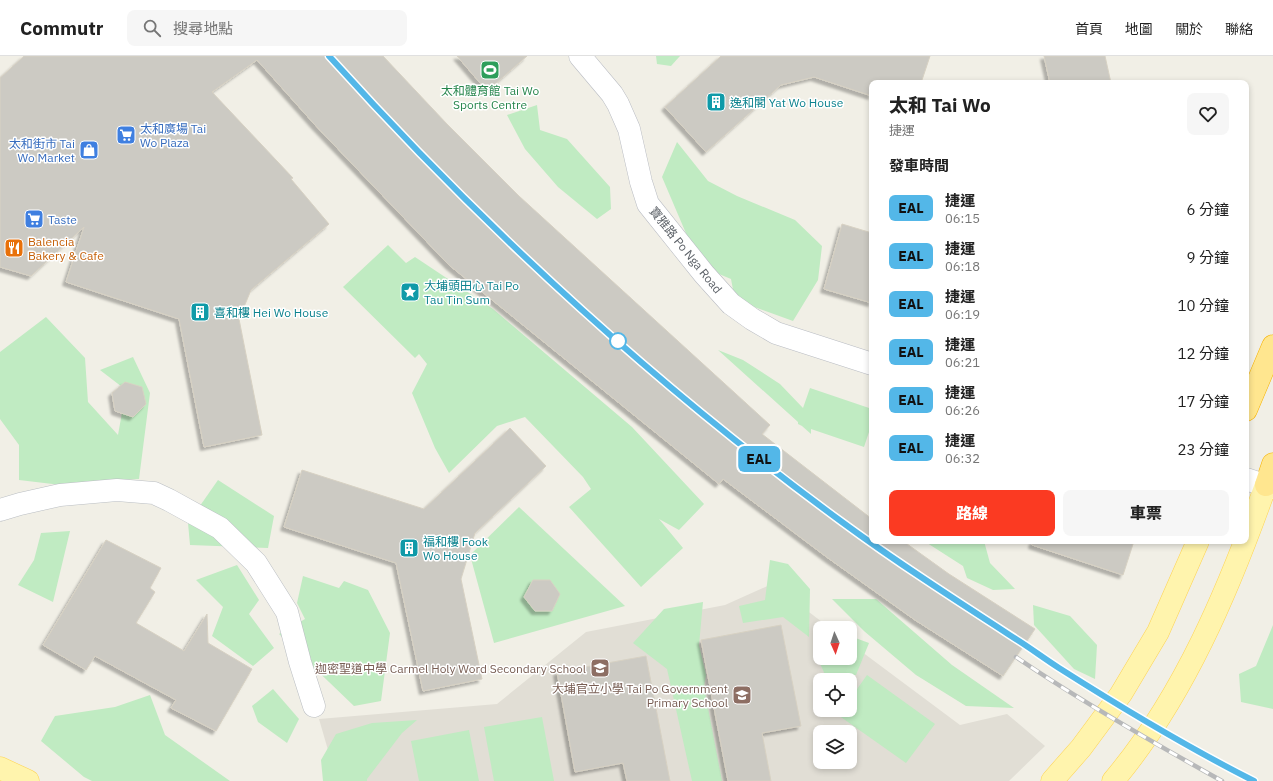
<!DOCTYPE html>
<html lang="zh-TW">
<meta charset="utf-8">
<style>
body{margin:0;font-family:"IBM Plex Sans","Noto Sans TC",sans-serif;background:#f6f6f6;color:#222;height:100vh;display:flex;flex-direction:column;font-size:15px;white-space:nowrap}
*{box-sizing:border-box;margin:0}
p{font-size:13px;color:#767676}
.icon{flex:none;width:22px;height:22px;fill:none;stroke:currentColor;stroke-width:2;stroke-linecap:round;stroke-linejoin:round}
.map{position:relative;flex:1;overflow:hidden}
.details{position:absolute;left:869px;top:24px;width:380px;height:464px;display:flex;flex-direction:column;background:#fff;border-radius:8px;box-shadow:0 2px 6px #0003}
.details>*{flex:none}
.badge{padding:0 8px;border-radius:6px;font-size:14px;line-height:26px}
.needle{width:26px;rotate:177deg}
.controls{position:absolute;left:813px;top:565px;display:grid;gap:8px}
.controls a{display:grid;place-items:center;width:44px;height:44px;border-radius:8px;background:#fff;box-shadow:0 2px 6px #0003;font-size:20px}
.map>.badge{position:absolute;translate:-50% -50%;box-shadow:0 0 0 2px #fff}
h2{padding:0 20px;font-size:15px;line-height:36px}
.round{display:grid;place-items:center;flex:none;width:42px;height:42px;border-radius:8px;background:#f6f6f6}
.summary{display:flex;align-items:center;justify-content:space-between;height:68px;padding:0 20px}
h1{font-size:19px;font-weight:800;line-height:30px}
.button{display:flex;gap:8px;margin-top:auto;padding:8px 20px}
.button a{flex:1;height:46px;border-radius:8px;background:#fb3a22;color:#fff;font-size:16px;font-weight:800;line-height:46px;text-align:center}
.button a+a{background:#f6f6f6;color:#222}
ul{padding:0;list-style:none}
li{display:flex;align-items:center;gap:12px;height:48px;padding:0 20px}
li div{flex:1}
li b{display:block;font-size:15px}
li em{font-style:normal}
li .badge{min-width:44px;font-weight:700;text-align:center}
header{display:flex;align-items:center;gap:24px;box-sizing:border-box;height:56px;padding:0 20px;background:#fff;border-bottom:1px solid #e0e0e0}
header strong{font-size:19px}
nav{display:flex;gap:22px;margin-inline-start:auto;font-size:14px}
.search{width:280px;height:36px;background:#f6f6f6;display:flex;align-items:center;gap:10px;box-sizing:border-box;padding:0 14px;border-radius:8px;color:#767676;font-size:15px}
.map>svg:first-child{display:block}
.education{fill:#e1ded5;fill-rule:evenodd}
.green{fill:#c0ebc2}
.building{fill:#cccac3;stroke:#d7d1c3;filter:url(#shadow)}
.lines{fill:none;stroke-linecap:round;stroke-linejoin:round}
.street-casing{stroke:#babec3;stroke-width:23}
.secondary-casing{stroke:#b9bcc3;stroke-width:23}
.primary-casing{stroke:#ffd451;stroke-width:23}
.highway-casing{stroke:#f7b200;stroke-width:23}
.street{stroke:#fff;stroke-width:22}
.secondary{stroke:#fff;stroke-width:22}
.primary{stroke:#fff4ad;stroke-width:22}
.highway{stroke:#ffe68f;stroke-width:22}
.rail-casing{stroke:#b7b8b9;stroke-width:4.5}
.rail{stroke:#fff;stroke-width:3;stroke-dasharray:9;stroke-linecap:butt}
.line-casing{stroke:#fff;stroke-width:9}
.line{stroke:#53b7e8;stroke-width:6}
.stop-dot{fill:#fff;stroke:#53b7e8;stroke-width:2}
.labels{text-anchor:middle;dominant-baseline:central;stroke-width:3;stroke-linejoin:round;paint-order:stroke}
.leisure-label{font-size:12px;fill:#27864d;stroke:#fff}
.culture-label{font-size:12px;fill:#0d838f;stroke:#fff;text-anchor:start}
.shop-label{font-size:12px;fill:#366cbe;stroke:#fff;text-anchor:start}
.food-label{font-size:12px;fill:#c56008;stroke:#fff;text-anchor:start}
.street-label{font-size:12px;fill:#5d6268;stroke:#fff}
.education-label{font-size:12px;fill:#785e54;stroke:#fff;text-anchor:end}
</style>
<header>
<strong>Commutr</strong>
<div class="search"><svg class="icon" aria-label="search" viewBox="0 0 24 24"><circle cx="10" cy="10" r="6"/><path d="M15 15l6 6"/></svg>搜尋地點</div>
<nav><a>首頁</a><a>地圖</a><a>關於</a><a>聯絡</a></nav>
</header>
<div class="map">
<svg width="1273" height="725" viewBox="0 0 1273 725">
<defs>
<filter id="shadow"><feDropShadow dx="-3.5" dy="3.5" stdDeviation="1" flood-color="#0004"/></filter>
</defs>
<rect width="100%" height="100%" fill="#f1efe6"/>
<path class="education" d="M 772,528 L 830,572 L 820,572 L 820,602 L 850,602 L 850,587 L 960,669 L 1007,658 L 1045,690 L 1009,725 L 337,725 L 319,663 L 497,648 L 586,576 L 725,549 ZM 820,624 L 850,624 L 850,654 L 820,654 ZM 820,676 L 850,676 L 850,706 L 820,706 Z"/>
<g class="green">
<path d="M 656,0 L 680,0 L 671,10 L 657,8 Z"/>
<path d="M 537,49 L 540,74 L 567,83 L 610,131 L 611,153 L 597,163 L 558,131 L 525,93 L 507,59 Z"/>
<path d="M 677,86 L 708,125 L 737,140 L 795,164 L 822,190 L 818,224 L 793,265 L 735,244 L 731,223 L 702,211 L 688,182 L 662,121 Z"/>
<path d="M 388,189 L 406,207 L 415,201 L 493,253 L 632,371 L 704,448 L 679,474 L 659,463 L 683,492 L 641,531 L 569,451 L 591,433 L 583,421 L 525,361 L 497,370 L 449,417 L 435,392 L 412,337 L 427,308 L 419,298 L 415,302 L 343,231 Z"/>
<path d="M 46,261 L 85,302 L 88,346 L 118,379 L 126,334 L 100,314 L 133,301 L 150,337 L 139,423 L 101,425 L 61,429 L 19,424 L 19,389 L 0,363 L 0,296 Z"/>
<path d="M 718,294 L 743,304 L 780,328 L 803,352 L 810,332 L 872,353 L 872,367 L 864,391 L 811,373 L 811,378 L 802,370 L 798,368 L 798,366 Z"/>
<path d="M 218,424 L 274,460 L 268,492 L 190,489 L 188,467 Z"/>
<path d="M 519,451 L 625,550 L 494,587 L 470,499 Z"/>
<path d="M 70,475 L 53,546 L 18,529 L 34,504 L 41,477 Z"/>
<path d="M 924,485 L 984,485 L 990,507 L 1015,533 L 993,534 L 967,522 L 963,510 Z"/>
<path d="M 770,504 L 788,508 L 810,533 L 809,581 L 783,561 L 743,567 L 739,550 L 765,544 Z"/>
<path d="M 237,509 L 259,544 L 249,558 L 274,592 L 253,610 L 212,580 L 223,551 L 196,524 Z"/>
<path d="M 303,520 L 339,532 L 344,525 L 368,534 L 390,577 L 381,645 L 354,650 L 279,578 L 305,563 L 297,547 Z"/>
<path d="M 832,543 L 876,543 L 952,609 L 1014,652 L 966,650 L 916,619 L 864,575 Z"/>
<path d="M 703,546 L 699,589 L 706,619 L 704,631 L 722,725 L 692,725 L 667,613 L 633,587 L 664,553 Z"/>
<path d="M 1033,549 L 1070,560 L 1097,589 L 1095,623 L 1074,613 L 1034,569 Z"/>
<path d="M 1273,569 L 1273,653 L 1241,646 L 1239,618 L 1256,610 Z"/>
<path d="M 850,580 L 869,587 L 856,619 L 826,621 L 814,594 L 820,588 L 820,602 L 850,602 Z"/>
<path d="M 867,619 L 935,668 L 906,707 L 838,659 L 842,654 L 850,654 L 850,643 Z"/>
<path d="M 273,633 L 299,663 L 287,687 L 258,666 L 252,650 Z"/>
<path d="M 150,639 L 165,679 L 230,725 L 92,725 L 84,721 L 41,685 L 55,660 L 115,651 Z"/>
<path d="M 542,661 L 554,725 L 494,725 L 484,671 Z"/>
<path d="M 417,664 L 402,677 L 367,723 L 367,725 L 323,725 L 321,704 L 336,678 L 372,667 Z"/>
<path d="M 469,674 L 479,725 L 419,725 L 411,685 Z"/>
</g>
<g class="building">
<path d="M 24,0 L 383,0 L 447,68 L 519,140 L 770,369 L 762,378 L 872,463 L 872,485 L 903,485 L 949,518 L 1035,573 L 1003,620 L 915,564 L 828,502 L 723,423 L 719,428 L 449,209 L 316,70 L 257,4 L 212,36 L 293,122 L 291,123 L 329,168 L 251,234 L 239,263 L 262,379 L 204,391 L 179,263 L 66,226 L 84,171 L 31,220 L 0,211 L 0,22 Z"/>
<path d="M 457,0 L 527,0 L 487,35 Z"/>
<path d="M 721,0 L 930,0 L 921,27 L 872,27 L 872,40 L 814,21 L 781,29 L 706,96 L 665,51 Z"/>
<path d="M 1044,0 L 1105,0 L 1111,27 L 1050,27 Z"/>
<path d="M 842,168 L 872,177 L 872,247 L 824,233 Z"/>
<path d="M 125,326 L 142,331 L 146,348 L 133,361 L 115,355 L 112,337 Z"/>
<path d="M 510,372 L 546,410 L 475,477 L 461,523 L 482,623 L 423,635 L 396,507 L 284,471 L 302,414 L 424,453 Z"/>
<path d="M 106,484 L 161,512 L 150,532 L 155,536 L 136,567 L 184,595 L 207,558 L 208,587 L 252,613 L 216,675 L 171,652 L 176,644 L 95,600 L 86,614 L 43,589 Z"/>
<path d="M 1033,485 L 1134,485 L 1123,519 L 1032,489 Z"/>
<path d="M 533,524 L 550,524 L 560,538 L 552,555 L 535,555 L 524,541 Z"/>
<path d="M 781,569 L 801,670 L 762,677 L 771,725 L 728,725 L 701,584 Z"/>
<path d="M 646,600 L 670,725 L 627,725 L 623,707 L 575,716 L 557,616 Z"/>
</g>
<g class="lines">
<g class="street-casing">
<path id="street" d="M 0,454 L 20,448 L 60,439 L 117,434 L 154,437 L 169,444 L 220,472 L 256,507 L 287,556 L 300,606 L 314,650"/>
</g>
<g class="secondary-casing">
<g id="secondary">
<path d="M 580,0 L 612,38 L 618,48 L 629,73 L 641,126 L 648,148 L 704,218 L 731,248 L 752,263 L 776,277 L 872,308"/>
<path d="M 1246,423 L 1273,432"/>
</g>
</g>
<g class="primary-casing">
<g id="primary">
<path d="M 0,712 L 28,725"/>
<path d="M 1052,725 L 1081,692 L 1121,638 L 1158,576 L 1198,485"/>
<path d="M 1113,725 C 1184,641 1229,533 1266,429"/>
</g>
</g>
<g class="highway-casing">
<g id="highway">
<path d="M 1246,354 L 1273,290"/>
<path d="M 1266,429 L 1273,408"/>
</g>
</g>
<use href="#street" class="street"/>
<use href="#secondary" class="secondary"/>
<use href="#primary" class="primary"/>
<use href="#highway" class="highway"/>
<g class="rail-casing">
<g id="rail">
<path d="M 1025,589 C 1098,638 1175,684 1254,725"/>
<path d="M 1016,601 C 1082,646 1152,686 1222,725"/>
</g>
</g>
<use href="#rail" class="rail"/>
</g>
<g class="lines">
<g class="line-casing">
<path id="line" d="M 329,0 C 484,172 655,329 842,466 C 899,508 960,547 1019,585 C 1033,594 1045,603 1059,612 C 1122,652 1187,691 1254,725"/>
</g>
<use href="#line" class="line"/>
</g>
<defs>
<g id="stadium-square" transform="scale(1)"><rect x="-9" y="-9" width="18" height="18" rx="4" fill="#2e9e5b" stroke="#fff"/><path d="M0-5a6.5 5 0 1 0 0 10a6.5 5 0 1 0 0-10ZM-3.5-1.8h7v3.6h-7Z" fill="#fff"/></g>
<g id="building-square" transform="scale(1)"><rect x="-9" y="-9" width="18" height="18" rx="4" fill="#0f9aa8" stroke="#fff"/><path d="M-4-6H4V6H1V3H-1V6H-4ZM-2.5-4.3h1.7v1.8h-1.7ZM.8-4.3h1.7v1.8H.8ZM-2.5-1h1.7V.8h-1.7ZM.8-1h1.7V.8H.8Z" fill="#fff"/></g>
<g id="supermarket-square" transform="scale(1)"><rect x="-9" y="-9" width="18" height="18" rx="4" fill="#3f7fe0" stroke="#fff"/><path d="M-6-5.5h2.5l.6 2H6L4.5 2H-2.5L-4.4-4H-6ZM-1.5 3.2a1.3 1.3 0 1 0 .1 0ZM3 3.2a1.3 1.3 0 1 0 .1 0Z" fill="#fff"/></g>
<g id="shop-square" transform="scale(1)"><rect x="-9" y="-9" width="18" height="18" rx="4" fill="#3f7fe0" stroke="#fff"/><path d="M-5-2.5h2.3a2.7 3.5 0 0 1 5.4 0H5L5.5 6h-11ZM-1.5-2.5h3a1.5 2.3 0 0 0-3 0Z" fill="#fff"/></g>
<g id="restaurant-square" transform="scale(1)"><rect x="-9" y="-9" width="18" height="18" rx="4" fill="#e8710a" stroke="#fff"/><path d="M-5-6h1v4h1v-4h1v4h1v-4h1v5L-1.5 .5V6h-2V.5L-5-1ZM5-6V6H3V1.5H1.5Q1.5-4 5-6Z" fill="#fff"/></g>
<g id="sight-square" transform="scale(1)"><rect x="-9" y="-9" width="18" height="18" rx="4" fill="#0f9aa8" stroke="#fff"/><path d="M0-6L1.8-2.2L6-1.7L2.9 1.2L3.7 5.4L0 3.3L-3.7 5.4L-2.9 1.2L-6-1.7L-1.8-2.2Z" fill="#fff"/></g>
<g id="school-square" transform="scale(1)"><rect x="-9" y="-9" width="18" height="18" rx="4" fill="#8d6e63" stroke="#fff"/><path d="M0-5L7-2L0 1L-7-2ZM-4 1L0 2.5L4 1V4Q0 6-4 4Z" fill="#fff"/></g>
</defs>
<g fill-rule="evenodd">
<use href="#stadium-square" x="490" y="14"/>
<use href="#building-square" x="716" y="46"/>
<use href="#supermarket-square" x="126" y="79"/>
<use href="#shop-square" x="89" y="94"/>
<use href="#supermarket-square" x="34" y="163"/>
<use href="#restaurant-square" x="14" y="192"/>
<use href="#sight-square" x="410" y="236"/>
<use href="#building-square" x="200" y="256"/>
<use href="#building-square" x="409" y="492"/>
<use href="#school-square" x="600" y="612"/>
<use href="#school-square" x="742" y="639"/>
</g>
<circle class="stop-dot" cx="618" cy="285" r="8"/>
<g class="labels">
<g class="leisure-label">
<text x="490" y="34">太和體育館 Tai Wo<tspan x="490" dy="14">Sports Centre</tspan></text>
</g>
<g class="culture-label">
<text x="730" y="46">逸和閣 Yat Wo House</text>
<text x="424" y="229">大埔頭田心 Tai Po<tspan x="424" dy="14">Tau Tin Sum</tspan></text>
<text x="214" y="256">喜和樓 Hei Wo House</text>
<text x="423" y="485">福和樓 Fook<tspan x="423" dy="14">Wo House</tspan></text>
</g>
<g class="shop-label">
<text x="140" y="72">太和廣場 Tai<tspan x="140" dy="14">Wo Plaza</tspan></text>
<text x="75" y="87" text-anchor="end">太和街市 Tai<tspan x="75" dy="14">Wo Market</tspan></text>
<text x="48" y="163">Taste</text>
</g>
<g class="food-label">
<text x="28" y="185">Balencia<tspan x="28" dy="14">Bakery &amp; Cafe</tspan></text>
</g>
<g class="street-label">
<text transform="translate(686 194) rotate(51)">寶雅路 Po Nga Road</text>
</g>
<g class="education-label">
<text x="586" y="612">迦密聖道中學 Carmel Holy Word Secondary School</text>
<text x="728" y="632">大埔官立小學 Tai Po Government<tspan x="728" dy="14">Primary School</tspan></text>
</g>
</g>
</svg>
<div class="controls">
<a><svg class="needle" viewBox="-14 -14 28 28"><path d="M0-13l5 13h-10z" fill="#e53935"/><path d="M0 13l5-13h-10z" fill="#767676"/></svg></a>
<a><svg class="icon" aria-label="locate" viewBox="0 0 24 24"><circle cx="12" cy="12" r="6"/><path d="M12 2v4M12 18v4M2 12h4M18 12h4"/></svg></a>
<a><svg class="icon" aria-label="layers" viewBox="0 0 24 24"><path d="M12 4l9 5-9 5-9-5zM3 14l9 5 9-5"/></svg></a>
</div>
<b class="badge" style="left:759px;top:403px;background:#53b7e8;color:#111">EAL</b>
<section class="details">
<div class="summary"><div><h1>太和 Tai Wo</h1><p>捷運</p></div><a class="round"><svg class="icon" aria-label="heart" viewBox="0 0 24 24"><path d="M12 20l-8-8c-3-5 5-10 8-4 3-6 11-1 8 4z"/></svg></a></div>
<h2>發車時間</h2>
<ul>
<li><span class="badge" style="background:#53b7e8;color:#111">EAL</span><div><b>捷運</b><p>06:15</p></div><em>6 分鐘</em></li>
<li><span class="badge" style="background:#53b7e8;color:#111">EAL</span><div><b>捷運</b><p>06:18</p></div><em>9 分鐘</em></li>
<li><span class="badge" style="background:#53b7e8;color:#111">EAL</span><div><b>捷運</b><p>06:19</p></div><em>10 分鐘</em></li>
<li><span class="badge" style="background:#53b7e8;color:#111">EAL</span><div><b>捷運</b><p>06:21</p></div><em>12 分鐘</em></li>
<li><span class="badge" style="background:#53b7e8;color:#111">EAL</span><div><b>捷運</b><p>06:26</p></div><em>17 分鐘</em></li>
<li><span class="badge" style="background:#53b7e8;color:#111">EAL</span><div><b>捷運</b><p>06:32</p></div><em>23 分鐘</em></li>
</ul>
<div class="button"><a>路線</a><a>車票</a></div>
</section>
</div>
